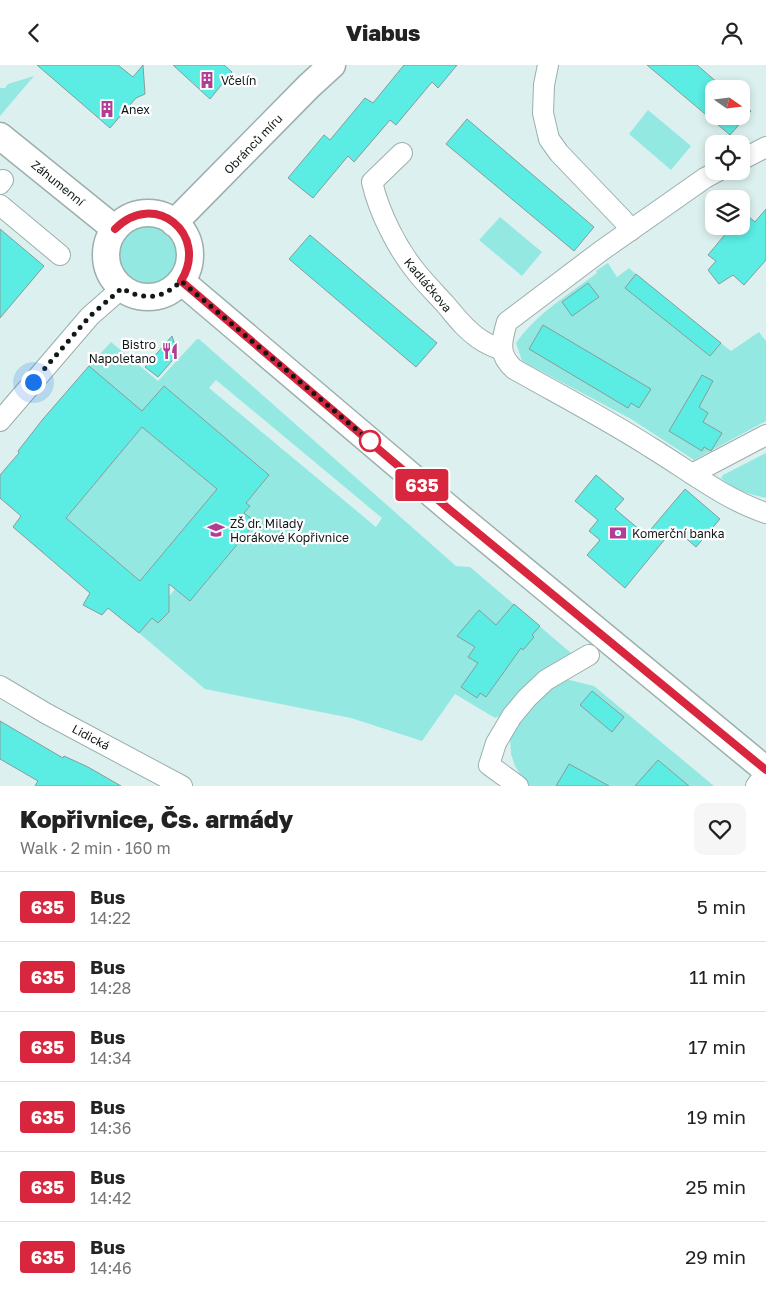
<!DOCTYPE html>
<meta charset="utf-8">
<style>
body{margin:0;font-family:"Golos Text",sans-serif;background:#f6f6f6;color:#222;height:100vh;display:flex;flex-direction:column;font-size:19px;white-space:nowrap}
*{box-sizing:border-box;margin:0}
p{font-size:16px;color:#767676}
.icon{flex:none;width:28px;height:28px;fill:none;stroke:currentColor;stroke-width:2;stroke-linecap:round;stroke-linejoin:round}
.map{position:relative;height:721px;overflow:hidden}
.sheet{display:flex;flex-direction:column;background:#fff;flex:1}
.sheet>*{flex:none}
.badge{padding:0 10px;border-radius:4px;font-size:18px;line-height:32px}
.needle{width:32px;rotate:104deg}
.controls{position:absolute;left:705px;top:15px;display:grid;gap:10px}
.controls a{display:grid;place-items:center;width:45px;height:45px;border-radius:10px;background:#fff;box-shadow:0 2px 8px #0003;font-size:25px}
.you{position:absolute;width:25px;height:25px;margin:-12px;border:4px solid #fff;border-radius:50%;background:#1a73e8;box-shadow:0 0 0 8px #1a73e833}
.map>.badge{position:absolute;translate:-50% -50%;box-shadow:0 0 0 2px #fff}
.round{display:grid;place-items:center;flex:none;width:52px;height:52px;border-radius:10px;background:#f6f6f6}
.summary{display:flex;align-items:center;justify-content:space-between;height:85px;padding:0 20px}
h1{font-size:24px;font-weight:800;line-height:38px}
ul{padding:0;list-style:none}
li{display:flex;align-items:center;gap:15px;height:70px;padding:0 20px;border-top:1px solid #e0e0e0}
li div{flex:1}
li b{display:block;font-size:19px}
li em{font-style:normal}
li .badge{min-width:55px;font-weight:700;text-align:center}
header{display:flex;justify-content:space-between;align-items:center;height:65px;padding:0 20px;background:#fff;font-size:22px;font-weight:800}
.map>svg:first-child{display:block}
.green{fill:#94e8e2;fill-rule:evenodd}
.building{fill:#5bece4;stroke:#889c9a;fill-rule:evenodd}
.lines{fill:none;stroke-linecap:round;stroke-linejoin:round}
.minor-casing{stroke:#9bafad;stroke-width:22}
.major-casing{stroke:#9bafad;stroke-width:29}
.minor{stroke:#fff;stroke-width:20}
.major{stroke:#fff;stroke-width:26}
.line-casing{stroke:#fff;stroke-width:11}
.line{stroke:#d7263d;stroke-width:8}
.walk{stroke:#111817;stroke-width:5;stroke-dasharray:0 9}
.stop-dot{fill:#fff;stroke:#d7263d;stroke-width:2.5}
.labels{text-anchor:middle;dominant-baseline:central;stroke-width:4.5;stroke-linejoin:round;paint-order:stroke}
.poi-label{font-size:12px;fill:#111817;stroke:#fff;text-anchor:start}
.street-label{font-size:12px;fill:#111817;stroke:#fff}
</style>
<header><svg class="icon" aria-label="back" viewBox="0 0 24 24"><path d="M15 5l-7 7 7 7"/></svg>Viabus<svg class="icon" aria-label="person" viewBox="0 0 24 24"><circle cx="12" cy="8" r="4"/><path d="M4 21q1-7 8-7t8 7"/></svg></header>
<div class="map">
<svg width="766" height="721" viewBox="0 0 766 721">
<rect width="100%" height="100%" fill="#dcf1ef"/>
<g class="green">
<path d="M 34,11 L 0,51 L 0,23 L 5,23 L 8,19 Z"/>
<path d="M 648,45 L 691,81 L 671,105 L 629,69 Z"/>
<path d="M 500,152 L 542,187 L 522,211 L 479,175 Z"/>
<circle cx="148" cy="190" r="29"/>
<path d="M 608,198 L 617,212 L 629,203 L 636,209 L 625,223 L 710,291 L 721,278 L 731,286 L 759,267 L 766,276 L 766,356 L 694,395 L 631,354 L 522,296 L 516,278 C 537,248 568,230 597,208 L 596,206 Z"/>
<path d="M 197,274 L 199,274 L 456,501 L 470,502 L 571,588 L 538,609 L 500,651 L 495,653 L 455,629 L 422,676 L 351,653 L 205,624 L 139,568 L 151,552 L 158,558 L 169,547 L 162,540 L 175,524 L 190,536 L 256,458 L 244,447 L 250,442 L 246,438 L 268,410 L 164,321 L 140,349 L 89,301 L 111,277 L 158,316 ZM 216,315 L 382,453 L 376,462 L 209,323 Z"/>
<path d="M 142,362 L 217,424 L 151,503 L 157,530 L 66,453 Z"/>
<path d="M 766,388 L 766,433 C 749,429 733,425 721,413 L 723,410 Z"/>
<path d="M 561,613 L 594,621 L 714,721 L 689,721 L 658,695 L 637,720 L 638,721 L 530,721 L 524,715 L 515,701 L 511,689 L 510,672 L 529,643 Z"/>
</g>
<g class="building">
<path d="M 37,0 L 118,0 L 133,12 L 143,0 L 145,29 L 136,33 L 110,63 Z"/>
<path d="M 173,0 L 224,0 L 232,7 L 210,34 Z"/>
<path d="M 404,0 L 457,0 L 438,23 L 432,17 L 396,60 L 390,55 L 354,97 L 348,91 L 313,133 L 288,113 L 324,70 L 330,75 L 365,33 L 373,38 Z"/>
<path d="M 647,0 L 697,0 L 725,24 L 714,24 L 714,51 L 741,51 L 741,38 L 751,46 L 730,70 Z"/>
<path d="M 467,54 L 594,162 L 574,186 L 446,79 Z"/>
<path d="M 766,144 L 766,195 L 744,220 L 733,210 L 719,219 L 708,205 L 716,196 L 708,190 L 732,161 L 741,161 L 741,145 L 755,157 Z"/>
<path d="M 0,164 L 44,201 L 0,253 Z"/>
<path d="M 310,170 L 437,278 L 416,302 L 289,194 Z"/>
<path d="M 636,209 L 721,278 L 710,291 L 625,223 Z"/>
<path d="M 588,218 L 599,232 L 572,251 L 562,237 Z"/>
<path d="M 543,260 L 651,324 L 639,343 L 631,338 L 628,343 L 529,284 Z"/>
<path d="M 172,271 L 178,289 L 158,312 L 145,302 Z"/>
<path d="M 89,301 L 142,346 L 164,321 L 269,410 L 246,438 L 250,441 L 244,448 L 256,457 L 190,536 L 169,519 L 169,547 L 158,558 L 152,553 L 139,568 L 108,543 L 102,550 L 83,540 L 90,528 L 13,462 L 21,451 L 0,433 L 0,410 L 19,388 L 18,386 L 43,354 ZM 142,362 L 217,424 L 140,516 L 66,453 Z"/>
<path d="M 702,310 L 713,316 L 699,342 L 708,348 L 703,357 L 722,368 L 711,386 L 704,382 L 702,386 L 669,366 Z"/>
<path d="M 596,410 L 624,434 L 615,444 L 646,470 L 685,424 L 720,454 L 696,482 L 674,463 L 625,523 L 587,490 L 600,475 L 589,466 L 598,455 L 575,436 Z"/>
<path d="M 514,539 L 540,561 L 532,570 L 534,572 L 523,585 L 521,583 L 486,632 L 480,628 L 477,633 L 461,622 L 478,598 L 468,592 L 475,582 L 457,571 L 479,545 L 496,560 Z"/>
<path d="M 592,626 L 624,652 L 612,667 L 580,640 Z"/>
<path d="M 0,656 L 63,693 L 64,691 L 88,702 L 121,721 L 35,721 L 38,716 L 0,694 Z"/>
<path d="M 658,695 L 689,721 L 635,721 Z"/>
<path d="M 569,699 L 582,706 L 609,721 L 556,721 Z"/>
</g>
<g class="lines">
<g class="minor-casing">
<g id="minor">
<path d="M 548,0 L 544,20 L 543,48 L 549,74 L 559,88 L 624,156 L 630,166"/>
<path d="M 402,88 L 372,117 C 379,148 398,185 418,209 C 427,220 437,230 446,240 C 457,253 464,263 478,273 C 485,278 494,282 502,285"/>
<path d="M 741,95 L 766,82"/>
<path d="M 718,106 L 705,113 L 601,186 L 507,257 C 501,277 498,290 514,304 C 560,330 606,354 650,382 C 688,405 724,434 766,448"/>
<path d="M 0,119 L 3,115"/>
<path d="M 0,140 L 60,190"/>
<path d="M 0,356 L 90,251 L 122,223"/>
<path d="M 692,409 L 766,370"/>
<path d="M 0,621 L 47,649 L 182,721"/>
<path d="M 518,721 L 489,700 L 496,678 L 512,651 L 527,633 L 546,615 L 589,590"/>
<path d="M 756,721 L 766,708"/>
</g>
</g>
<g class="major-casing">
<g id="major">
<path d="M 0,71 L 115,164"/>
<circle cx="148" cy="190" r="42"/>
<path d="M 174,158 L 309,21 L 332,0"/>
<path d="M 181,216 L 451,445 L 766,705"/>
</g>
</g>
<use href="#minor" class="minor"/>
<use href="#major" class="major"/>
</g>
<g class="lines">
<g class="line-casing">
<path id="line" d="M 115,164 C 154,124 210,169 181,216 L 450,445 L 766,705"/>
</g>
<use href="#line" class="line"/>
<path class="walk" d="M 33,317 L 90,251 L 122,223 C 142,236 164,234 181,216 L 371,377 L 370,376"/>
</g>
<defs>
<g id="building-bare" transform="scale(1.35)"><path d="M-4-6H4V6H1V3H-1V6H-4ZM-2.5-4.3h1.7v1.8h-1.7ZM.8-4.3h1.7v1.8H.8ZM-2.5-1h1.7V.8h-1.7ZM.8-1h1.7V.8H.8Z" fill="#b33d94" stroke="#fff" stroke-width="2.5" paint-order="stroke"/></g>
<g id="restaurant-bare" transform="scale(1.35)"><path d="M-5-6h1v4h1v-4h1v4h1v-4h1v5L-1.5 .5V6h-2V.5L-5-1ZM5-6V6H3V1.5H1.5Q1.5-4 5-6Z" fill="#b33d94" stroke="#fff" stroke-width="2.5" paint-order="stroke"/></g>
<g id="school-bare" transform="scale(1.35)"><path d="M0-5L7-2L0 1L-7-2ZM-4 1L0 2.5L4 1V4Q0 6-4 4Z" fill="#b33d94" stroke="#fff" stroke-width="2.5" paint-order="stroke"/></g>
<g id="bank-bare" transform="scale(1.35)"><path d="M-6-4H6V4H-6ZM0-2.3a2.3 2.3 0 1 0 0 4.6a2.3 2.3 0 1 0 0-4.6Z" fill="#b33d94" stroke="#fff" stroke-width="2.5" paint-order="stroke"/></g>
</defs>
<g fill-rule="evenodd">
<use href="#building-bare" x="207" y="15"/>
<use href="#building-bare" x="107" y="44"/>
<use href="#restaurant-bare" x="170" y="286"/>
<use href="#school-bare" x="216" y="465"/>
<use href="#bank-bare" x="618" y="468"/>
</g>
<circle class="stop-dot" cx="370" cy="376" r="10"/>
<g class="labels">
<g class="poi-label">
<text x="221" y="15">Včelín</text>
<text x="121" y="44">Anex</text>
<text x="156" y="279" text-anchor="end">Bistro<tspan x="156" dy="14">Napoletano</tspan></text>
<text x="230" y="458">ZŠ dr. Milady<tspan x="230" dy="14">Horákové Kopřivnice</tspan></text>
<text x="632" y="468">Komerční banka</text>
</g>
<g class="street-label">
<text transform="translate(253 79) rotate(-46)">Obránců míru</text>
<text transform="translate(58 118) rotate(39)">Záhumenní</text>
<text transform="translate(428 220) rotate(50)">Kadláčkova</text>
<text transform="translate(91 672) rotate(28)">Lidická</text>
</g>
</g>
</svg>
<div class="controls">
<a><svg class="needle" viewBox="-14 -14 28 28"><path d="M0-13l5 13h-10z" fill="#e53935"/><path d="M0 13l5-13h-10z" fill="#767676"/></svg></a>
<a><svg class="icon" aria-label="locate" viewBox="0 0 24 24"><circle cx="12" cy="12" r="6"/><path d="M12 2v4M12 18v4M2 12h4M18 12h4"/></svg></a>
<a><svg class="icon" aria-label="layers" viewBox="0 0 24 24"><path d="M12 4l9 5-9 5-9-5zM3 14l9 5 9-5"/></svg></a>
</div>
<div class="you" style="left:33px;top:317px"></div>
<b class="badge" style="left:422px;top:420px;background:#d7263d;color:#fff">635</b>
</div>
<section class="sheet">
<div class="summary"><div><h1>Kopřivnice, Čs. armády</h1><p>Walk · 2 min · 160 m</p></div><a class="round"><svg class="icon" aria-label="heart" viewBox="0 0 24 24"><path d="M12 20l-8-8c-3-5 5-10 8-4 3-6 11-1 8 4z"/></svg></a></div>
<ul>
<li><span class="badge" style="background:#d7263d;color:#fff">635</span><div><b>Bus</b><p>14:22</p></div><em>5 min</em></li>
<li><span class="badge" style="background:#d7263d;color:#fff">635</span><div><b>Bus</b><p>14:28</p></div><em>11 min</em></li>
<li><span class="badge" style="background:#d7263d;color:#fff">635</span><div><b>Bus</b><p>14:34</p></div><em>17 min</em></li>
<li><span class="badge" style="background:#d7263d;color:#fff">635</span><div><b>Bus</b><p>14:36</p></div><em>19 min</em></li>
<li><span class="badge" style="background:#d7263d;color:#fff">635</span><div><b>Bus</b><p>14:42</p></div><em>25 min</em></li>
<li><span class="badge" style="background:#d7263d;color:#fff">635</span><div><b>Bus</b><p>14:46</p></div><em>29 min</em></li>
</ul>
</section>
